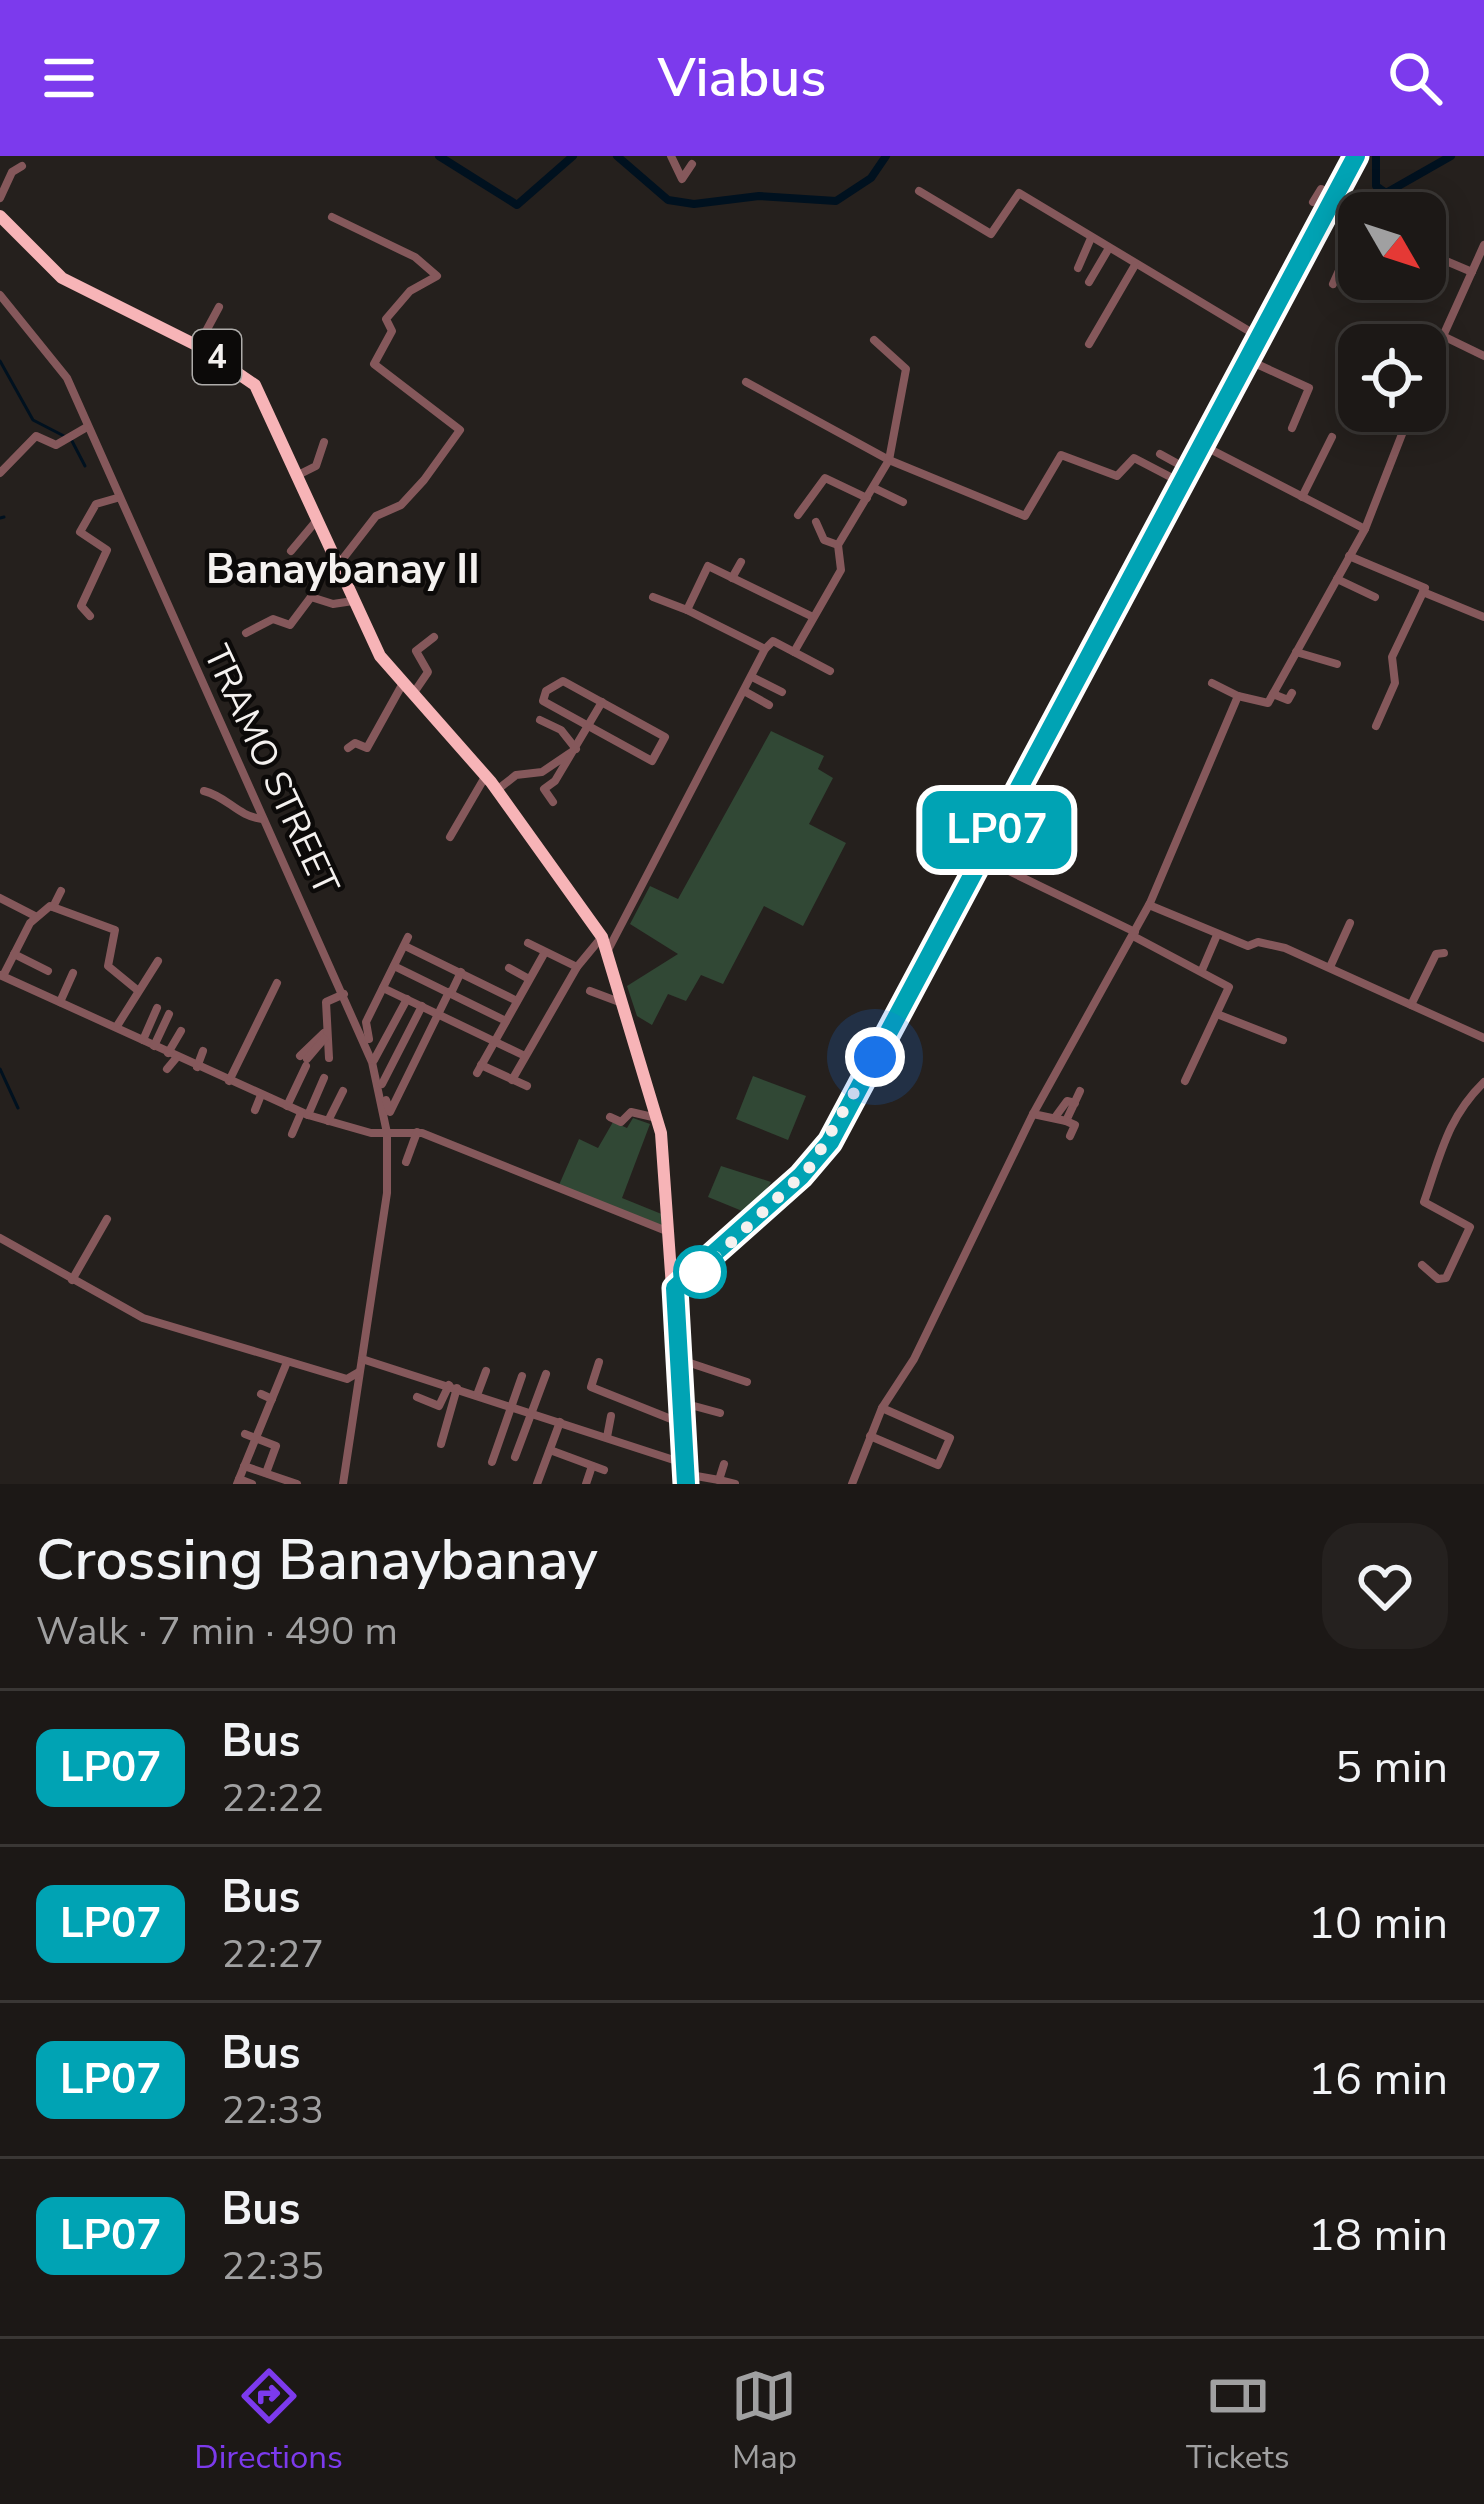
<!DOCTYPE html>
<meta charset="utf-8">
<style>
body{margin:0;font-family:"Nunito Sans",sans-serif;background:#25211f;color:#f1f3f6;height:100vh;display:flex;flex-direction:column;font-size:45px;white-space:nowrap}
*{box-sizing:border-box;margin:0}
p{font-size:39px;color:#a0a0a1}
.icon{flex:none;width:66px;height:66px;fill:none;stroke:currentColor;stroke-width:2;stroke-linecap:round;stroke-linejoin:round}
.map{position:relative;height:1328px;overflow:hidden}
.details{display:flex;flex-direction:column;background:#1c1816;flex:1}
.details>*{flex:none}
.badge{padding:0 24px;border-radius:18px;font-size:42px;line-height:78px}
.needle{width:78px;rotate:129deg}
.controls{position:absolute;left:1338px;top:36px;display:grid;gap:24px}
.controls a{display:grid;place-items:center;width:108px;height:108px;border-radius:24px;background:#1c1816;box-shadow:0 6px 30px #0003,0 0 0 3px #3a3735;font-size:60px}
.you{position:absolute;width:60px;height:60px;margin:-30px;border:9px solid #fff;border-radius:50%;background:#1a73e8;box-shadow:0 0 0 18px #1a73e833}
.map>.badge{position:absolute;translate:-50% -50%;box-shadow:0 0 0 6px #fff}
.round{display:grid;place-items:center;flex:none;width:126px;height:126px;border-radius:36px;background:#25211f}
.overview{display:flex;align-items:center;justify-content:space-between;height:204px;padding:0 36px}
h1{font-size:57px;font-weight:600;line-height:90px}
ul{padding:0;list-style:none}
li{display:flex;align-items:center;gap:36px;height:156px;padding:0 36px;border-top:3px solid #3a3735}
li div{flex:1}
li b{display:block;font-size:45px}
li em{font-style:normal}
li .badge{min-width:132px;font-weight:700;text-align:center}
header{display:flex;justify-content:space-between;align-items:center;height:156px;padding:0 36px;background:#7c3aed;color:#fff;font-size:54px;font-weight:600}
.dock{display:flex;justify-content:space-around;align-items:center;height:168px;border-top:3px solid #3a3735;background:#1c1816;font-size:33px;color:#a0a0a1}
.dock a{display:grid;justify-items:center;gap:6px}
.dock .selected{color:#7c3aed}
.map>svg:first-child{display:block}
.green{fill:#314835}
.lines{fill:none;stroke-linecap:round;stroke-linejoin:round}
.stream{stroke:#00111f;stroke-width:3}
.river{stroke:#00111f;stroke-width:8}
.minor{stroke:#85585b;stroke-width:8}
.major{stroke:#ea8e95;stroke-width:10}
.highway{stroke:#f7b4b7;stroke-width:12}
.line-casing{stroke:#fff;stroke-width:27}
.line{stroke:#00a3b4;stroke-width:18}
.walk{stroke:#f4f1ef;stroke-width:12;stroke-dasharray:0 21.6}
.stop-dot{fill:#fff;stroke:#00a3b4;stroke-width:6}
.labels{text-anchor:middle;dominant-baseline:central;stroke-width:9;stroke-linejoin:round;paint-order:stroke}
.shield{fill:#0c0a09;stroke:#aeacaa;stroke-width:3}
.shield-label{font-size:33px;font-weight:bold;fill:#f4f1ef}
.street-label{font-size:36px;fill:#f4f1ef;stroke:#0c0a09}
.quarter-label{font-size:42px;font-weight:bold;fill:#f4f1ef;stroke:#0c0a09}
</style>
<header><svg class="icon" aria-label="menu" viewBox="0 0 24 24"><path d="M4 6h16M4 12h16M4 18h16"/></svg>Viabus<svg class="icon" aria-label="search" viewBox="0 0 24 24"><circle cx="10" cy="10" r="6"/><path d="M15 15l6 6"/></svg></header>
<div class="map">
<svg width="1484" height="1328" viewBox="0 0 1484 1328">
<rect width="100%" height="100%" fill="#25201d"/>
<g class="green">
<path d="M 771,575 L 824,600 L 818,613 L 833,622 L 809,668 L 846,687 L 803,770 L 764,750 L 723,828 L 701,819 L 686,845 L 668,838 L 652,869 L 637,860 L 627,830 L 678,798 L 630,768 L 650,730 L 678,743 Z"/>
<path d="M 753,920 L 806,940 L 788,984 L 736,963 Z"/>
<path d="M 633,962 L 650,968 L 622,1042 L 664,1059 L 665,1074 L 559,1029 L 579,983 L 598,992 L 613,966 L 627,972 Z"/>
<path d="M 721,1010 L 771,1026 L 752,1059 L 708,1041 Z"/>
</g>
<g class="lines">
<g class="stream">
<path d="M 0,205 L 33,264 L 64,280"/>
<path d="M 72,285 L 85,310"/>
<path d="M 0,362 L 4,361"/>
<path d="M 0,913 L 18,952"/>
</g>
<g class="river">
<path d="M 439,0 L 517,49 L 573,0"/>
<path d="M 617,0 L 668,44 L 694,48 L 759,40 L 836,45 L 871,22 L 886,0"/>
<path d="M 1376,0 L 1376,30 L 1386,37 L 1451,0"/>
</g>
<g class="minor">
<path d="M 671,0 L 682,23 L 692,8"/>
<path d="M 919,35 L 991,78 L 1019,37 L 1259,181"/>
<path d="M 0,42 L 12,16 L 22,10"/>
<path d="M 1313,46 L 1321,33 L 1335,39"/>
<path d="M 1328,53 L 1359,67"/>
<path d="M 332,61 L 415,101 L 437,120 L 410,135 L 386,163 L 392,175 L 374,208 L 460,274 L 424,324 L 401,349 L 376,360 L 338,409"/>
<path d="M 1425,96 L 1472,116"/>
<path d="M 1078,112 L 1091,82"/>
<path d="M 1089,126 L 1109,92"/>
<path d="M 1333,128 L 1359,70"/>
<path d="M 1354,134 L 1359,123"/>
<path d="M 0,139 L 67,222 L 372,906 L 387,977 L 387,1037 L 343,1328"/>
<path d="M 1426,141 L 1443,104"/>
<path d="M 1443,180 L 1484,200"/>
<path d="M 1089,188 L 1135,109"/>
<path d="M 198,190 L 219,151"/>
<path d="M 1248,204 L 1309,232 L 1292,272"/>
<path d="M 1425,220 L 1484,89"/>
<path d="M 746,226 L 889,304 L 1025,360 L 1061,299 L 1117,320 L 1134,302 L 1182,327"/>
<path d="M 1202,289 L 1365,373"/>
<path d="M 1160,298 L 1189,314"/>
<path d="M 0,317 L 36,280 L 56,289 L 87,271"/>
<path d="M 300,318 L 316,310 L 324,286"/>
<path d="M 874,332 L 903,346"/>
<path d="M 1302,341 L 1332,281"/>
<path d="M 798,359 L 825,322 L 867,342"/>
<path d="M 816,366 L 824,384 L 838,389"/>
<path d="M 291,395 L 317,364"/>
<path d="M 1349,400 L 1425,432 L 1392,501 L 1395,527 L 1376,570"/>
<path d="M 732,422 L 741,406"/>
<path d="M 1337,423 L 1375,441"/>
<path d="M 1423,436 L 1484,461"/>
<path d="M 653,441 L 687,454"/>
<path d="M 90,460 L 81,450 L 107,394 L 80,376 L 96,348 L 117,342"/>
<path d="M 246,477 L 273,463 L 290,469 L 311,441 L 333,448 L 353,445"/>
<path d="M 765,493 L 773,485 L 794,496 L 841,414 L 838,389 L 889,304 L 906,213 L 874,184"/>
<path d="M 794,496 L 830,515"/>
<path d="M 1296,496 L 1337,508"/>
<path d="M 752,521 L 782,536"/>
<path d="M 563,525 L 665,581 L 652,605 L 543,545 L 546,535 Z"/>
<path d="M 1212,527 L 1238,540"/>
<path d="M 744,535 L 769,549"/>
<path d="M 413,538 L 428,516 L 416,495 L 434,481"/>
<path d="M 1273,538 L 1288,544 L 1292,537"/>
<path d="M 540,564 L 561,574 L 576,593"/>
<path d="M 348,592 L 355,587 L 367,592 L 402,529"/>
<path d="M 497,634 L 516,619 L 542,616 L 570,597"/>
<path d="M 204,635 C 228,641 237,660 262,663"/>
<path d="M 553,646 L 544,633 L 555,625 L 602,546"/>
<path d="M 450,681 L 485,621"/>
<path d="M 982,702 L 1135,776"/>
<path d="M 0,742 L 35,760"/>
<path d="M 1149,749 L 1248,790 L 1258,786 L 1285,792 L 1484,882"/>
<path d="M 53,751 L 61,735"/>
<path d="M 1133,780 L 1229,831 L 1185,925"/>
<path d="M 528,787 L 577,811"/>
<path d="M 405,790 L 517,845"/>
<path d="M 608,794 L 765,493 L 687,454 L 708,410 L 813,461"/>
<path d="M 14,798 L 48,815"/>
<path d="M 394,810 L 506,865"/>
<path d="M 1330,811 L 1350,767"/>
<path d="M 509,812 L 529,823"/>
<path d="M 1202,814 L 1217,779"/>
<path d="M 0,819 L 308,959 L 371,977 L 422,977 L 669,1076"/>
<path d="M 3,820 L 30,767 L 50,750 L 115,774 L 108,810 L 136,833"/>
<path d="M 383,832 L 525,900"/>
<path d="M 590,835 L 622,847"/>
<path d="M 451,837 L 461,816"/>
<path d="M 60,846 L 73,817"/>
<path d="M 1411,849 L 1436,798 L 1444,797"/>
<path d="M 1217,858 L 1283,884"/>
<path d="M 117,870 L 158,805"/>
<path d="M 369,883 L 366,866 L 408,781"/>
<path d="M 143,884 L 157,852"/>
<path d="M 154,890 L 169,858"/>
<path d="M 168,897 L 181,875"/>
<path d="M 300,900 L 324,877"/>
<path d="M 329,902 L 326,846 L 344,838"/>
<path d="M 307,903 L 324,883"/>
<path d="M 374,904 L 407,843"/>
<path d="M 481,909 L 527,930"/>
<path d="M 197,911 L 203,895"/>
<path d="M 167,913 L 177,901"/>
<path d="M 477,917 L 545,796"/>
<path d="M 512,924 L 577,811 L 601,782"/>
<path d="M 229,925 L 277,827"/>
<path d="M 382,928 L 422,850"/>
<path d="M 386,944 L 390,956 L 449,836"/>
<path d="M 287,950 L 306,910"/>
<path d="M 255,954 L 261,939"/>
<path d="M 1033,958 L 1066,965 L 1080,935"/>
<path d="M 308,959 L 324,922"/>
<path d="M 1056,960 L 1067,945 L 1075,947"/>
<path d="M 610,961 L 621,966 L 631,956 L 657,962"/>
<path d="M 328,965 L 343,935"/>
<path d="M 1066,965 L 1075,969 L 1070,980"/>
<path d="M 292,978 L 301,957"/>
<path d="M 406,1006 L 417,976"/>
<path d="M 0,1082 L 143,1162 L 347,1223 L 359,1216"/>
<path d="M 1422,1109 L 1438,1123 L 1446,1122 L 1470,1071 L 1424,1046 C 1441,997 1448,961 1484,926"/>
<path d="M 72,1124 L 107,1063"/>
<path d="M 362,1203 L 683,1307"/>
<path d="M 681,1204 L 747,1226"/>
<path d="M 599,1206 L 591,1231 L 681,1267"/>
<path d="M 261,1238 L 272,1243"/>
<path d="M 477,1239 L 486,1215"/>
<path d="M 417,1241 L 439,1250 L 449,1229"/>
<path d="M 683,1247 L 720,1257"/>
<path d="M 245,1278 L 276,1290 L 266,1317"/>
<path d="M 870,1280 L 938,1309 L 950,1282 L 882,1252"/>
<path d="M 607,1281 L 611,1260"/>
<path d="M 441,1288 L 457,1232"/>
<path d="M 550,1294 L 604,1314"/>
<path d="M 515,1301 L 546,1218"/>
<path d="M 492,1306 L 522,1220"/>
<path d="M 244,1310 L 297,1328"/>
<path d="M 685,1318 L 719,1324 L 724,1308"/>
<path d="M 239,1323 L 252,1328"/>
<path d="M 719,1324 L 735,1328"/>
<path d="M 237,1328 L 287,1206"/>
<path d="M 537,1328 L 560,1266"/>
<path d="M 586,1328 L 592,1310"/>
<path d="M 852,1328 L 882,1252 L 914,1203 L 1033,958 L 1150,747 L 1238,540 L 1268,547 L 1365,373 L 1411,255"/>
</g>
<path class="major" d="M 675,1132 L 801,1020 L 830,986 L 1356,0"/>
<path class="highway" d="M 0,60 L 62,122 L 198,190 L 255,229 L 380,500 L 491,626 L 602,781 L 661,977 L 686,1328"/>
</g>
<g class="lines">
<g class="line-casing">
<path id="line" d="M 686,1328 L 675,1132 L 801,1020 L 830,986 L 1356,0"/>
</g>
<use href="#line" class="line"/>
<path class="walk" d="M 700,1116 L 811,1010 L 875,901"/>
</g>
<circle class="stop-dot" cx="700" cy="1116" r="24"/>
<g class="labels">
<rect class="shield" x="193" y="174" width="48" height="54" rx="9"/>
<g class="shield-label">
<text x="217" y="201">4</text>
</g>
<g class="street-label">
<text transform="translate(271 614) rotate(65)">TRAMO STREET</text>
</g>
<g class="quarter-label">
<text x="343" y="413">Banaybanay II</text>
</g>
</g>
</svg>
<div class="controls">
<a><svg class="needle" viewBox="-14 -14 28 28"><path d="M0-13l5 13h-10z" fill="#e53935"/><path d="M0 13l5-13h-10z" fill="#a0a0a1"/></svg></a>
<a><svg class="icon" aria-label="locate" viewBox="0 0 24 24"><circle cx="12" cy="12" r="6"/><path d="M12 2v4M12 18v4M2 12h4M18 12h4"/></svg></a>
</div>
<div class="you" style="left:875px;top:901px"></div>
<b class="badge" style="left:997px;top:674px;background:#00a3b4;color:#fff">LP07</b>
</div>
<section class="details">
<div class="overview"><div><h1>Crossing Banaybanay</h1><p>Walk · 7 min · 490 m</p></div><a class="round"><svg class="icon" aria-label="heart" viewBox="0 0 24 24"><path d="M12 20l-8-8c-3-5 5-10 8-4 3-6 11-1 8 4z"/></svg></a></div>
<ul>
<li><span class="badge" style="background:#00a3b4;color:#fff">LP07</span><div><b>Bus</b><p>22:22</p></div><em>5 min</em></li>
<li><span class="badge" style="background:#00a3b4;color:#fff">LP07</span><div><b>Bus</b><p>22:27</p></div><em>10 min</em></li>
<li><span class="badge" style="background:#00a3b4;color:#fff">LP07</span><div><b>Bus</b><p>22:33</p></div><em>16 min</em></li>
<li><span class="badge" style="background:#00a3b4;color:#fff">LP07</span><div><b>Bus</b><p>22:35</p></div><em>18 min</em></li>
</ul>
</section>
<nav class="dock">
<a class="selected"><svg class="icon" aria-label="directions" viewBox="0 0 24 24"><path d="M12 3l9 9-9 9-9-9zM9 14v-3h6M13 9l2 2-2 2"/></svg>Directions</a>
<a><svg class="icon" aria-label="map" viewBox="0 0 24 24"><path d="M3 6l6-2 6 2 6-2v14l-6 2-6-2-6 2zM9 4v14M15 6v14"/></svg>Map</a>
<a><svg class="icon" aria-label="tickets" viewBox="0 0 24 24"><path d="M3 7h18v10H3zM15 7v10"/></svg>Tickets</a>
</nav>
